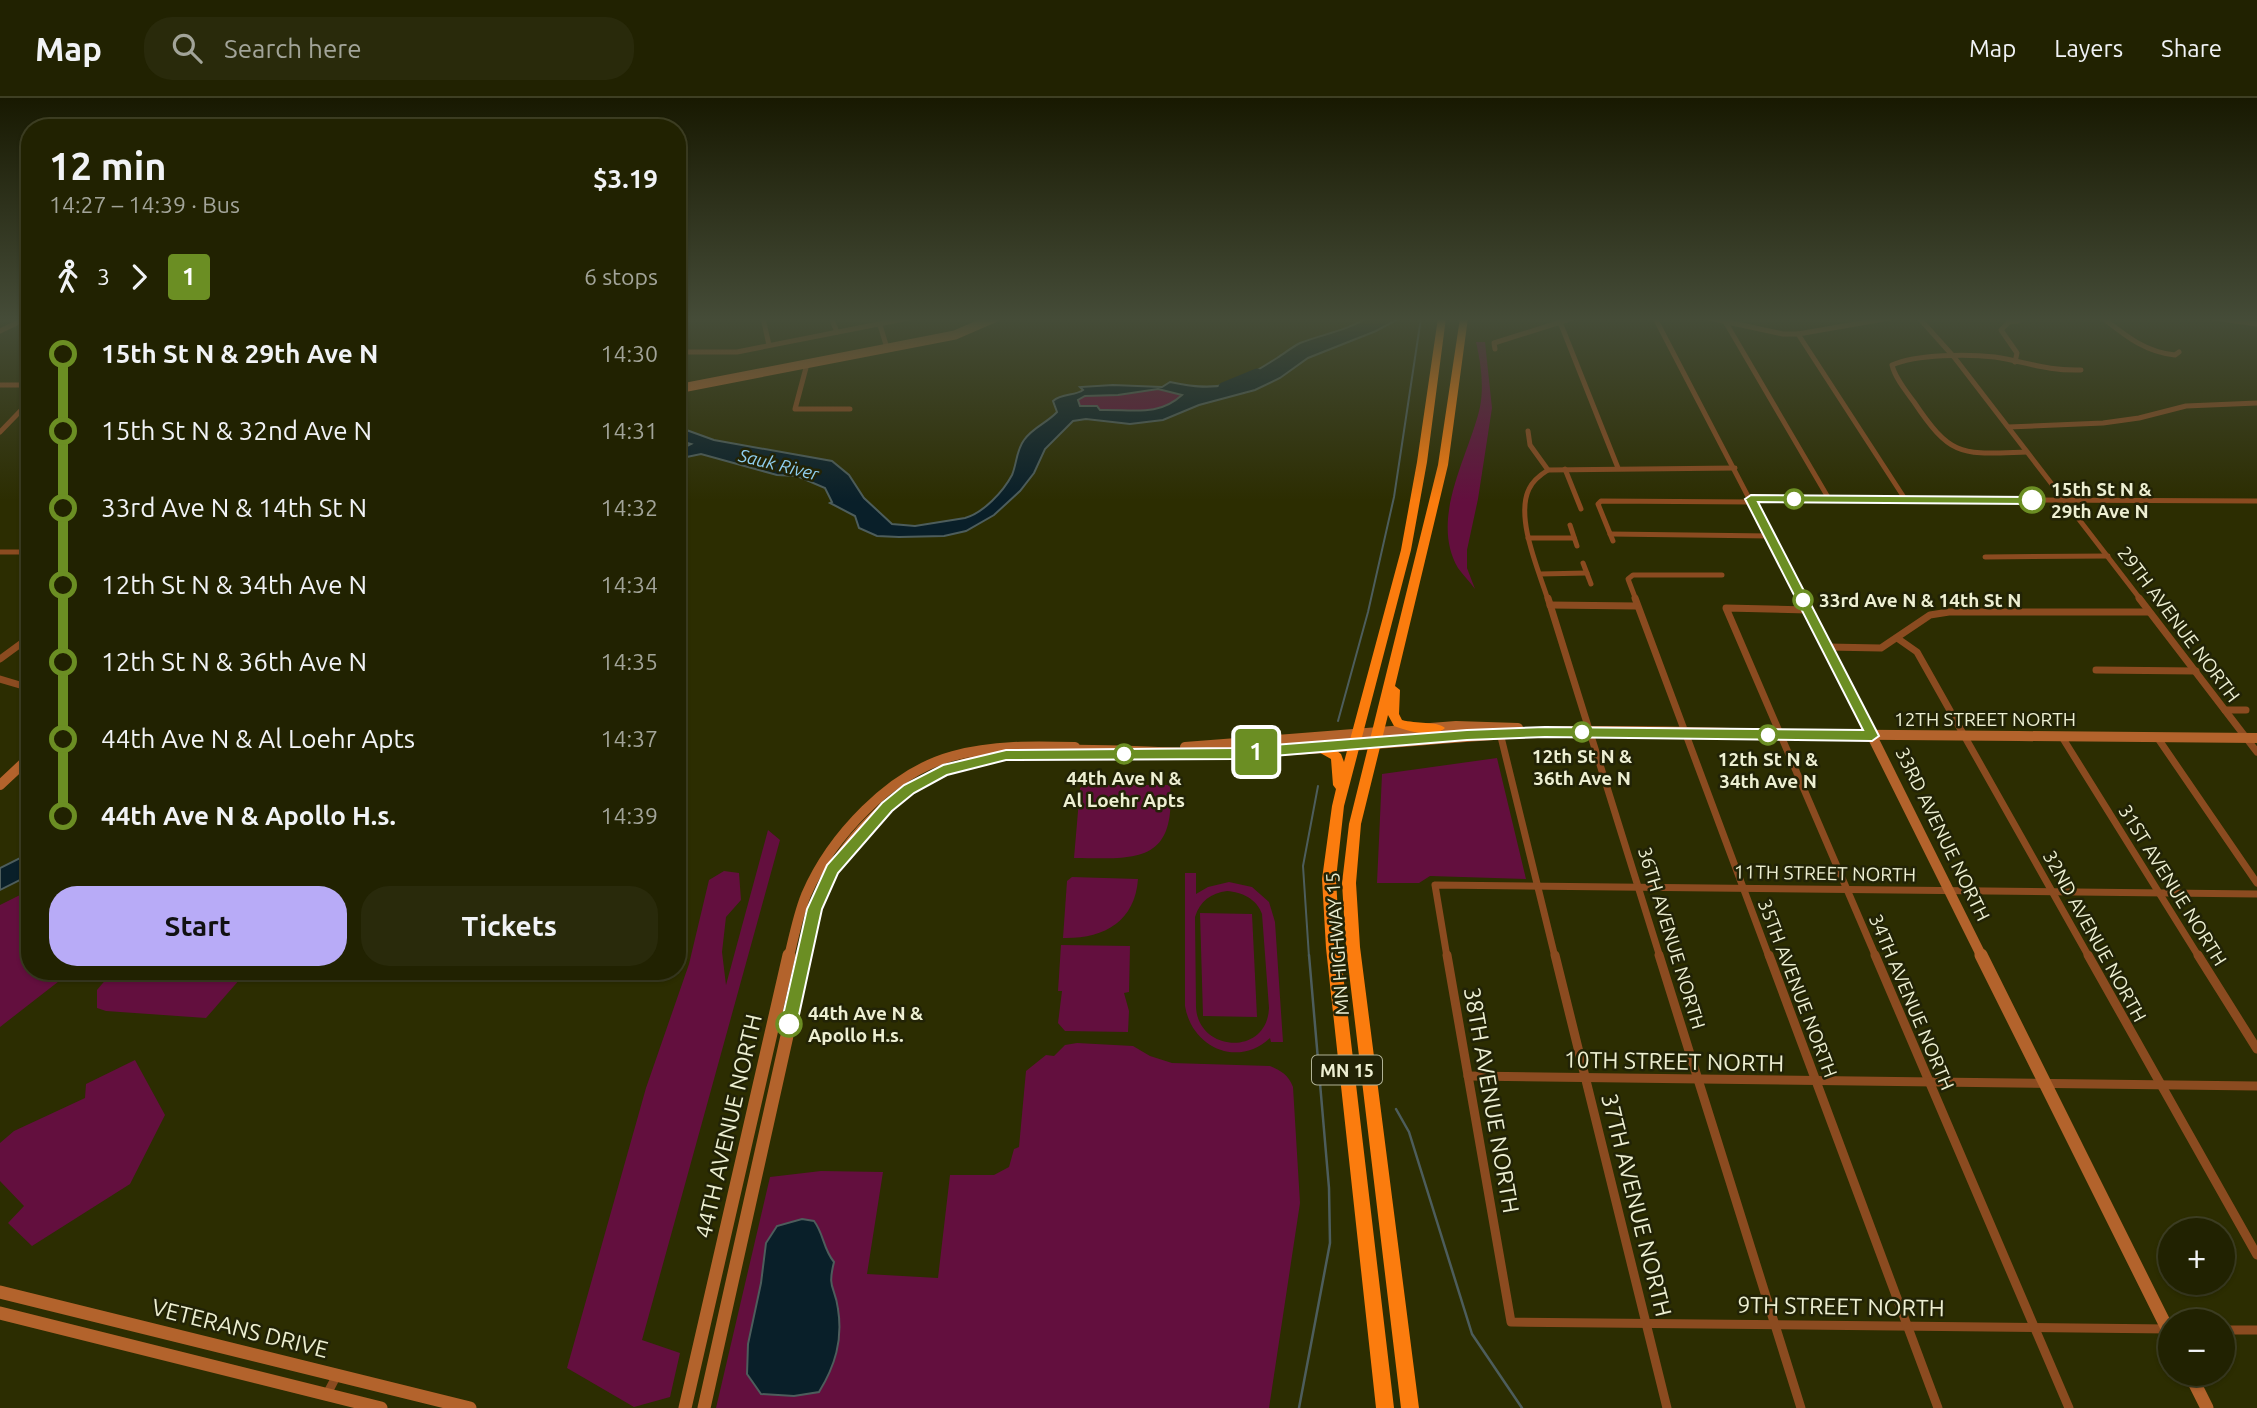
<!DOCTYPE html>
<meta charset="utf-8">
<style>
body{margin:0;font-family:Ubuntu,sans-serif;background:#292a0b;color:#f1f3f6;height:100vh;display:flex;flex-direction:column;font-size:26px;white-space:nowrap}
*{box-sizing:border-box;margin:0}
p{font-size:23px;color:#a2a499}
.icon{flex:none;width:38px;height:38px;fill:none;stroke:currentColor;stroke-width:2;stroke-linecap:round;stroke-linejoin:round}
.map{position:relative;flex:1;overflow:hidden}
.details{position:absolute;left:21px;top:21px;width:665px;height:861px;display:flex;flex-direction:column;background:#212201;border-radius:28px;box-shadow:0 2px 5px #0004,0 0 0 2px #3e3f23}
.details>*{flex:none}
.badge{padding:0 14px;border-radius:5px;font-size:24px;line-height:46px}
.tools{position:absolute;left:2158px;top:1120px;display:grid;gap:14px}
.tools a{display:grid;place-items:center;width:77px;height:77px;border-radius:50%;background:#212201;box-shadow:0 2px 5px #0004,0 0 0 2px #3e3f23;font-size:35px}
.map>.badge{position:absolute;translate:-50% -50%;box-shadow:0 0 0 4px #fff}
.legs{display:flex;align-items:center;gap:10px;height:77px;padding:0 28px;font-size:23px}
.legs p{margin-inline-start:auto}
.headline{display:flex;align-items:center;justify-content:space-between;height:119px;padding:0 28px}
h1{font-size:38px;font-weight:700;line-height:52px}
.action{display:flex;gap:14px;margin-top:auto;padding:14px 28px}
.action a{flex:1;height:80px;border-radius:28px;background:#b8abf7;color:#111;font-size:28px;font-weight:700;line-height:80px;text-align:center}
.action a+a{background:#292a0b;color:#f1f3f6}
ul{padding:0 28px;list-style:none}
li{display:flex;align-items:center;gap:24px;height:77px;font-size:26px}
li i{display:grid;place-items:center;width:10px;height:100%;margin:0 9px;background:currentColor}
li i::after{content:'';width:18px;height:18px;margin:-9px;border:5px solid;border-radius:50%;background:#212201}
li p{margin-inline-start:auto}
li:first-child i{background:linear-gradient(#0000 50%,currentColor 0)}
li:last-child i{background:linear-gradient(currentColor 50%,#0000 0)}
header{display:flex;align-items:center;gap:42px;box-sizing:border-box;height:98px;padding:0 35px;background:#212201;border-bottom:2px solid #3e3f23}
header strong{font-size:33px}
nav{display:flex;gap:38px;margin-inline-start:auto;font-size:24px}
.search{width:490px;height:63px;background:#292a0b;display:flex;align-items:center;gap:18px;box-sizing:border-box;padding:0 24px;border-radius:28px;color:#a2a499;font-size:26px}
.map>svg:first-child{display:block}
.green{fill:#630f3e;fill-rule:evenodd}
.water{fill:#091f29;stroke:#4d5d5c;stroke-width:2;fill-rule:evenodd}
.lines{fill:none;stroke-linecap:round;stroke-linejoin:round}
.stream-far1{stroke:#4d5d5c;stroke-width:2}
.stream{stroke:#4d5d5c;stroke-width:2.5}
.river{stroke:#091f29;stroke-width:9}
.street-far2{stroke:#8b4b20;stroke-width:5}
.street-far1{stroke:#8b4b20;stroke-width:7}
.street{stroke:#8b4b20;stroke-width:9}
.secondary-far2{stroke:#b3632c;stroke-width:9}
.secondary-far1{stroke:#b3632c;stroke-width:10}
.secondary{stroke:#b3632c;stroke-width:13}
.highway{fill:#fb7c0e;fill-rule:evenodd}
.line-1{fill:#6b8e23;stroke:#fff;stroke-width:2}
.stop-1-dot{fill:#fff;stroke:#6b8e23;stroke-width:3.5}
.labels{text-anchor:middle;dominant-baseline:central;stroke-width:5;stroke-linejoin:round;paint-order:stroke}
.far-water-label{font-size:18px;font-style:italic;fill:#8fceef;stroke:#222306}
.shield{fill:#222306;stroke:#b0b295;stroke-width:2}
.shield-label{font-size:18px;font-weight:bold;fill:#edefd2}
.stop-label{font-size:19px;font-weight:bold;fill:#edefd2;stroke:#222306;text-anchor:start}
.street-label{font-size:19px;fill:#edefd2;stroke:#222306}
.near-street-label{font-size:23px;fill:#edefd2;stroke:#222306}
</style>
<header>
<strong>Map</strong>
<div class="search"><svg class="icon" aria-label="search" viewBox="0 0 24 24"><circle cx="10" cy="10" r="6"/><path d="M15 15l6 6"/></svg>Search here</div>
<nav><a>Map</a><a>Layers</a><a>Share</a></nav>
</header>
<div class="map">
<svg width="2257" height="1310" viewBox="0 0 2257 1310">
<rect width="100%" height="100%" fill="#2c2d01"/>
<g class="green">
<path d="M 1476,244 L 1485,244 L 1492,310 L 1478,401 L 1467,452 L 1467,470 L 1475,491 C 1470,484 1463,477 1458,470 C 1429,420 1469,358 1480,309 C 1484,287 1481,266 1476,244 Z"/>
<path d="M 1158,291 L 1182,297 C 1168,318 1123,312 1099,312 L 1097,308 L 1080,309 L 1078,302 L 1085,298 L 1118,297 Z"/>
<path d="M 1497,660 L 1526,781 L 1430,778 L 1419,785 L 1377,785 L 1382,676 Z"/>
<path d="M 1084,687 L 1170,687 C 1176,765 1138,761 1074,760 L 1080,690 Z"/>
<path d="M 768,732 L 780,742 L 642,1242 L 680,1255 L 670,1299 L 634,1309 L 567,1270 L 646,990 L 689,866 L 709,782 L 724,773 L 739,775 L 741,802 L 726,819 L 722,854 L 726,887 Z"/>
<path d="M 1185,775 L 1196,775 L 1196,796 L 1208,789 L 1229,784 L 1252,789 L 1269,804 L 1275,824 L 1283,944 L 1271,944 L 1270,940 C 1238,970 1192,950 1185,908 ZM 1227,793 C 1242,794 1257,801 1262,816 L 1269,910 C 1267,959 1198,954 1196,909 L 1195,819 C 1200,803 1211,795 1227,793 Z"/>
<path d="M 1072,779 L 1138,781 C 1135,824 1103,841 1063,840 L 1067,783 Z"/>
<path d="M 30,792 L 30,873 L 72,873 L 0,929 L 0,807 Z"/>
<path d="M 1200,815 L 1252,816 L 1257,919 L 1203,918 Z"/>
<path d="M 1061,847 L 1130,848 L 1129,894 L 1124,895 L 1129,913 L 1128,934 L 1065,933 L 1058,925 L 1062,893 L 1058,893 Z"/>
<path d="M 113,873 L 247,873 L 206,920 L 106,913 L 97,910 L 97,892 Z"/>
<path d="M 1077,945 L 1133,948 L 1150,958 L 1172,965 L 1270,968 C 1281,973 1288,976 1293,989 L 1300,1105 L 1269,1310 L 716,1310 L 770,1079 L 821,1073 L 883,1074 L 867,1176 L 938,1180 L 950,1077 L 994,1077 L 1009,1069 L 1014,1051 L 1019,1049 L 1026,973 L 1046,957 L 1054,958 L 1065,947 Z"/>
<path d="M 135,962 L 165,1017 L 130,1086 L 32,1148 L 8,1125 L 24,1108 L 0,1083 L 0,1045 L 14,1033 L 85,1000 L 86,986 Z"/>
</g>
<g class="water">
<path d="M 1367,220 L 1400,220 L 1376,233 L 1308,260 L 1280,280 L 1255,292 L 1199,307 L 1163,322 L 1130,326 L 1086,321 L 1073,323 L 1045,351 L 1034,375 L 1020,393 L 994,417 L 966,433 L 944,438 L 899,439 L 877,438 L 859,430 L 855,418 L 830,405 L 832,404 L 825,390 L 797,378 L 777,377 L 701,356 L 677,361 L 677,353 L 691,346 L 677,342 L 678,329 L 714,342 L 832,363 L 849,377 L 864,400 L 892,426 L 915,428 L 965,420 C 983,415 1003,394 1012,377 C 1017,365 1016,353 1024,342 C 1033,329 1047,325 1057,314 L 1053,303 C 1062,295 1075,298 1083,292 L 1080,289 L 1113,287 L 1162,289 L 1170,284 C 1221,295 1234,287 1277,260 C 1285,255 1292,249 1300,245 C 1323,236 1346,233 1367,220 ZM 1158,291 L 1182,297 C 1158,319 1133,311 1100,312 L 1097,308 L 1080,308 L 1078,302 L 1085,298 L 1118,297 Z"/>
<path d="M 30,755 L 30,777 L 0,792 L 0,770 Z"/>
<path d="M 802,1121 L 814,1123 C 824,1136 823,1151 834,1164 C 827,1192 835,1187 838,1211 C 843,1242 835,1268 819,1294 L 794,1298 L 761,1296 L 747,1276 L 748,1246 L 761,1185 L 766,1145 L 777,1128 Z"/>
</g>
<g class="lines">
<g class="stream-far1">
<path d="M 1338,623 L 1368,514 L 1394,399 L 1421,220"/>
<path d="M 1309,859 L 1303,768 L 1318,688"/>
</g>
<g class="stream">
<path d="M 1396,1011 L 1409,1034 L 1472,1236 L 1522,1310"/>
<path d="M 1299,1310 L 1330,1145 L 1329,1090 L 1309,857"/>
</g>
<path class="river" d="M 1223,289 L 1257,275"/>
<g class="street-far2">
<path d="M 763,220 L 769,247"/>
<path d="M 831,220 L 837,234"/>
<path d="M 1655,220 L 1802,502"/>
<path d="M 1709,220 L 1783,236 L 1798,236 L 1890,220"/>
<path d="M 1919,220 L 1954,259 L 2141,502"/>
<path d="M 2103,220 C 2126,238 2145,254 2175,257 L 2179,254"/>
<path d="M 2214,220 L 2257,226"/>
<path d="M 1560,224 L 1618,370"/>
<path d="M 1726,225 L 1829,401"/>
<path d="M 677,227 L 680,220"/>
<path d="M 880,227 L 887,250"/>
<path d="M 0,233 L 27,220"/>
<path d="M 1798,236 L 1905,401"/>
<path d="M 1495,251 L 1494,245 L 1573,220"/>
<path d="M 677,254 L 737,254 L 909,220"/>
<path d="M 2015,264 L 2017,255 L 2001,232 L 2009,224 L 2018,223"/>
<path d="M 807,266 L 795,311 L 850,311"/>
<path d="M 0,287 L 30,287"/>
<path d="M 2008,329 L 2103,325 L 2139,320 L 2186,308 L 2257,305"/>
<path d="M 1528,333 L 1530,347 L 1548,372"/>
<path d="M 0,334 L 30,303"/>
<path d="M 2027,354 C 1962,356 1952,361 1914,304 C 1906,293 1895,280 1892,267 C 1917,256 1968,256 1995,259 C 2027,264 2046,273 2081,272"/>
<path d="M 1565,371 L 1581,411"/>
<path d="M 1751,401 L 2257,403"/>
<path d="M 1570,427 L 1577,448"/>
<path d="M 1610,436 L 1770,438"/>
<path d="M 1528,440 L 1574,440"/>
<path d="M 1613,443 L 1598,406 L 1601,403 L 1752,404"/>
<path d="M 0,454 L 30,454"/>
<path d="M 1985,459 L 2108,458"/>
<path d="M 1583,465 L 1591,486"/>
<path d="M 1540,476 L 1587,475"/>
<path d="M 1548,502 C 1539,473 1515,420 1529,391 C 1533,382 1540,377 1548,372 L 1735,370"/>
<path d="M 1636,502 L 1628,481 L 1633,477 L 1722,477"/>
</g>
<g class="street-far1">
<path d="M 1548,500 L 1660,859"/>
<path d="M 1635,500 L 1769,859"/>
<path d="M 1801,500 L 1872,638"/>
<path d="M 2139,500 L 2257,654"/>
<path d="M 1550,507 L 1637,508"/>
<path d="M 1808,512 L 1726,510 L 1876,859"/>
<path d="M 1897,540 L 1917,554 L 2089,859"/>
<path d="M 1827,549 L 1881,550 L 1930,517 L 1949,514 L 2149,514"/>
<path d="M 0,561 L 30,539"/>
<path d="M 2096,572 L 2196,573"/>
<path d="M 0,581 L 30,590"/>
<path d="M 2225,612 L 2246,612"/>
<path d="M 1500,635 L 1555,859"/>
<path d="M 2062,639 L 2199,859"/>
<path d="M 2157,639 L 2257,785"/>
<path d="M 1447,859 L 1435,787 L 2257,796"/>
</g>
<g class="street">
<path d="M 1447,857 L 1511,1224 L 2169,1231"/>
<path d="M 1555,857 L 1667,1310"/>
<path d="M 1659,857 L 1801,1310"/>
<path d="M 1769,857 L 1938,1310"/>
<path d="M 1875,857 L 2069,1310"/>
<path d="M 2088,857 L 2257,1157"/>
<path d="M 2198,857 L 2257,951"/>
<path d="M 1468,978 L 2257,988"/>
<path d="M 2222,1232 L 2257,1232"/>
<path d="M 327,1296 L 337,1277"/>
</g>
<path class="secondary-far2" d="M 677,291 L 955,237 L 994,220"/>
<g class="secondary-far1">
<path d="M 1872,638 L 1982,859"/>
<path d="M 1185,649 L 1456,628 L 1518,630"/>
<path d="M 0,687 L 30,659"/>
<path d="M 789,859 C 794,838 798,817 806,797 C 831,739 890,675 953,658 C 993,647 1034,648 1075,649"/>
<path d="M 805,859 C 810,839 812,817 819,798 C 840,745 891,693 944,673 C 1036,636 1143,659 1239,655 C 1341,651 1442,639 1544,634 C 1622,631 1701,635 1779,636 C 1938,637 2098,639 2257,640"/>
</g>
<g class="secondary">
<path d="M 1981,857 L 2170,1236"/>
<path d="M 0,1194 L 470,1310"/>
<path d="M 0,1215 L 381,1310"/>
<path d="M 2190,1276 L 2207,1310"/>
<path d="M 685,1310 L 789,857"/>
<path d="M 704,1310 L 805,857"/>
</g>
<g class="highway">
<path d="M 1438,220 L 1446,220 L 1427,364 L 1411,452 L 1344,708 L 1336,781 L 1340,850 L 1394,1310 L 1376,1310 L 1326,850 L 1322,781 L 1332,708 L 1336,691 L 1333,687 L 1331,661 L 1315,652 L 1313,649 L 1315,646 C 1324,643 1334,651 1341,656 L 1344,664 L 1401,452 L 1417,364 Z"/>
<path d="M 1460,220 L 1468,220 L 1448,367 L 1395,588 L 1400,592 L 1399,616 L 1402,622 C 1416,626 1437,623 1445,630 C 1433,641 1408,633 1394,628 L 1388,617 L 1361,726 L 1356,785 L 1360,849 L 1419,1310 L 1401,1310 L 1346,849 L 1342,785 L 1349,726 L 1438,367 Z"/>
</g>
</g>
<linearGradient id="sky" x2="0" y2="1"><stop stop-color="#181901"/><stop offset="0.55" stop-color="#454c38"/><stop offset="1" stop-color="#454c38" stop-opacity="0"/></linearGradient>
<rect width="2257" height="403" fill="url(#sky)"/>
<path class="line-1" d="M 1751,397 L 2032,399 L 2038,402 L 2032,406 L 1758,404 L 1879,638 L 1872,643 L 1545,639 L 1467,642 L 1235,661 L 1006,662 L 947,677 L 914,695 L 892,713 L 838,775 L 822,811 L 797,926 L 794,931 L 789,933 L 783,931 L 781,926 L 807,811 L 827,767 L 882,705 L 904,687 L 943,667 L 1006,652 L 1235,650 L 1467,632 L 1545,629 L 1863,632 L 1745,401 Z"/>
<g class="stop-1-dot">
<circle cx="1794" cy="401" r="9"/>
<circle cx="2032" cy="402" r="12"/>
<circle cx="1803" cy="502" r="9"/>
<circle cx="1582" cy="634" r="9"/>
<circle cx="1768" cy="637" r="9"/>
<circle cx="1124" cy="656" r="9"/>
<circle cx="789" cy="926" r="12"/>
</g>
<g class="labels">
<g class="far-water-label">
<text transform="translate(779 366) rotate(14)">Sauk River</text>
</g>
<rect class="shield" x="1312" y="957.5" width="70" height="29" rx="5"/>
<g class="shield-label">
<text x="1347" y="972">MN 15</text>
</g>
<g class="stop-label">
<text x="2051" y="391">15th St N &amp;<tspan x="2051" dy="22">29th Ave N</tspan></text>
<text x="1819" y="502">33rd Ave N &amp; 14th St N</text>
<text x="1582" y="658" text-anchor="middle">12th St N &amp;<tspan x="1582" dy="22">36th Ave N</tspan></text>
<text x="1768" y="661" text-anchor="middle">12th St N &amp;<tspan x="1768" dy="22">34th Ave N</tspan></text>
<text x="1124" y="680" text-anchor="middle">44th Ave N &amp;<tspan x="1124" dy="22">Al Loehr Apts</tspan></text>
<text x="808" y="915">44th Ave N &amp;<tspan x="808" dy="22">Apollo H.s.</tspan></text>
</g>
<g class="street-label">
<text transform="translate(2179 526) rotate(53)">29TH AVENUE NORTH</text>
<text x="1985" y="621">12TH STREET NORTH</text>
<text transform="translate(1943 736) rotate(64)">33RD AVENUE NORTH</text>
<text transform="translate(1825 775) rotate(1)">11TH STREET NORTH</text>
<text transform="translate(2173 787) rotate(58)">31ST AVENUE NORTH</text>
<text transform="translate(2095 838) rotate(61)">32ND AVENUE NORTH</text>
<text transform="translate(1672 840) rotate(73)">36TH AVENUE NORTH</text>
<text transform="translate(1337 846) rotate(-94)">MN HIGHWAY 15</text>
<text transform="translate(1798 890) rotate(69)">35TH AVENUE NORTH</text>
<text transform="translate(1912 904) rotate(67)">34TH AVENUE NORTH</text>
</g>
<g class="near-street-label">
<text transform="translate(1674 963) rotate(1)">10TH STREET NORTH</text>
<text transform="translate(1492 1002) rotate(80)">38TH AVENUE NORTH</text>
<text transform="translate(728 1028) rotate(-77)">44TH AVENUE NORTH</text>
<text transform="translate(1637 1107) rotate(76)">37TH AVENUE NORTH</text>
<text transform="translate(1841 1208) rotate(1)">9TH STREET NORTH</text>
<text transform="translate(240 1230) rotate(14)">VETERANS DRIVE</text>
</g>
</g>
</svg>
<div class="tools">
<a>+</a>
<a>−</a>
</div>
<b class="badge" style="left:1256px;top:654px;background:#6b8e23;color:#fff">1</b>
<section class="details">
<div class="headline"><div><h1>12 min</h1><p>14:27 – 14:39 · Bus</p></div><b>$3.19</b></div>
<div class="legs"><svg class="icon" aria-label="walk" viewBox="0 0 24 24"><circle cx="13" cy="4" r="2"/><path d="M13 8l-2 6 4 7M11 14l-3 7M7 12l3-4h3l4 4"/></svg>3<svg class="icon" aria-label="forward" viewBox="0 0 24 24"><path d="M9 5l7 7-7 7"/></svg><b class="badge" style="background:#6b8e23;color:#fff">1</b><p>6 stops</p></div>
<ul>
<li><i style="color:#6b8e23"></i><b>15th St N &amp; 29th Ave N</b><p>14:30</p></li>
<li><i style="color:#6b8e23"></i><span>15th St N &amp; 32nd Ave N</span><p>14:31</p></li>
<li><i style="color:#6b8e23"></i><span>33rd Ave N &amp; 14th St N</span><p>14:32</p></li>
<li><i style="color:#6b8e23"></i><span>12th St N &amp; 34th Ave N</span><p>14:34</p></li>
<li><i style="color:#6b8e23"></i><span>12th St N &amp; 36th Ave N</span><p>14:35</p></li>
<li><i style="color:#6b8e23"></i><span>44th Ave N &amp; Al Loehr Apts</span><p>14:37</p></li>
<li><i style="color:#6b8e23"></i><b>44th Ave N &amp; Apollo H.s.</b><p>14:39</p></li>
</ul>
<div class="action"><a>Start</a><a>Tickets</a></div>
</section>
</div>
